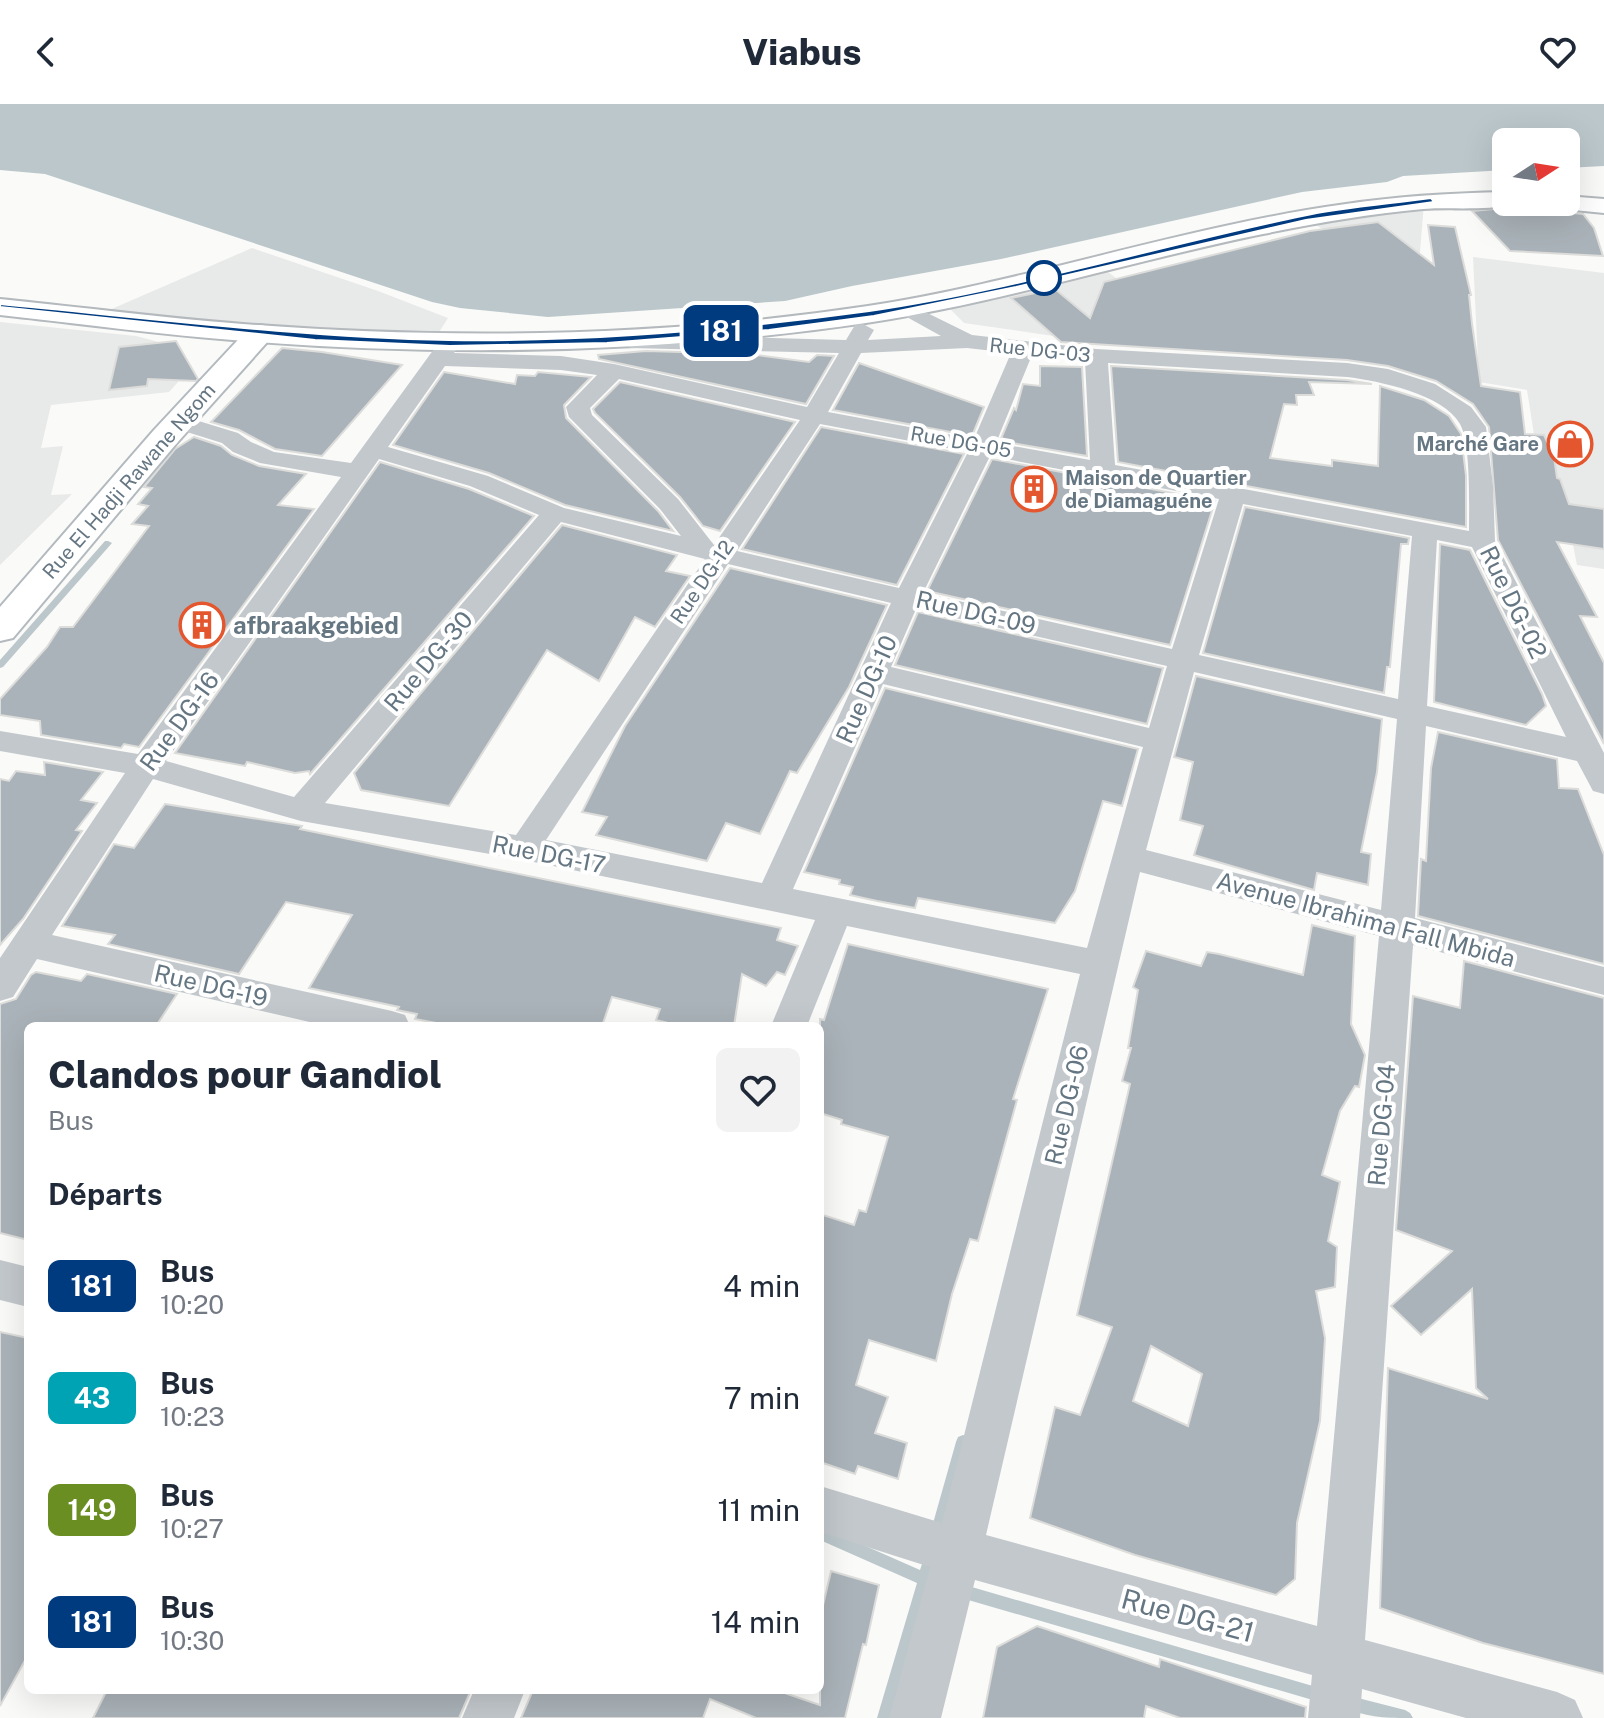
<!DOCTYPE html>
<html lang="fr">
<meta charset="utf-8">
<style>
body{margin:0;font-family:"Public Sans",sans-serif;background:#f2f2f3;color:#1f2937;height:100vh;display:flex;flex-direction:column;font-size:30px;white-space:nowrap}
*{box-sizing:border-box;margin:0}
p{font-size:26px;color:#747a83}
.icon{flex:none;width:44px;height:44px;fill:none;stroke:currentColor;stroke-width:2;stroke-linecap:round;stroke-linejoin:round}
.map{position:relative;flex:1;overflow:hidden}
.side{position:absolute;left:24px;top:918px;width:800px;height:672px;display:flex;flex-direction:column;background:#fff;border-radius:12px;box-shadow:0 8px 32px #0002}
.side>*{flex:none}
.badge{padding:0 16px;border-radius:12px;font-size:28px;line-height:52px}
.needle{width:52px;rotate:78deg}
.tools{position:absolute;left:1492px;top:24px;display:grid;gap:16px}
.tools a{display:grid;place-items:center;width:88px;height:88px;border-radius:12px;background:#fff;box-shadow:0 8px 32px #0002;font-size:40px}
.map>.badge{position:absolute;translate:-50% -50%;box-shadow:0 0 0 4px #fff}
h2{padding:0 24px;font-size:30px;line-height:72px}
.round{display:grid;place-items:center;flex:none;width:84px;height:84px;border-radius:12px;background:#f2f2f3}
.overview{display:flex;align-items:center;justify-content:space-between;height:136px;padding:0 24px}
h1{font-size:38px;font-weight:800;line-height:60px}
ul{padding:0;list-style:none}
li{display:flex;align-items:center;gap:24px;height:112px;padding:0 24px}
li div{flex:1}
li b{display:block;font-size:30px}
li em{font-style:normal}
li .badge{min-width:88px;font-weight:700;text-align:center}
header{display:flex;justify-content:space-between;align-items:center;height:104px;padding:0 24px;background:#fff;font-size:36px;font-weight:800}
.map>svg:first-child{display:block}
.built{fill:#e8e9e9}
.water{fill:#bbc7cb}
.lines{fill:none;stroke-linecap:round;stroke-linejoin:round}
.stream{fill:#bbc7cb;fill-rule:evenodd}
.building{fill:#aab3b9;stroke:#dcdcda;stroke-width:2;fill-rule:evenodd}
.secondary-casing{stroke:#b3babf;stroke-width:4}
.highway-casing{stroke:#b4b9bd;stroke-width:4}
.street{fill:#c3c8cc;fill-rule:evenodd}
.secondary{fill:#fff;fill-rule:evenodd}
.highway{fill:#fff;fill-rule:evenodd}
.line{fill:#003b80;stroke:#fff;stroke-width:2}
.stop-dot{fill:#fff;stroke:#003b80;stroke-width:4}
.labels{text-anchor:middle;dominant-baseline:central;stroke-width:8;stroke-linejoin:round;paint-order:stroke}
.far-street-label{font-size:20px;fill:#657683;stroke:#fff}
.far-poi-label{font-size:20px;font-weight:bold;fill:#657683;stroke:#fff;text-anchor:end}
.street-label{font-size:24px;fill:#657683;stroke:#fff}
.poi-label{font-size:24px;font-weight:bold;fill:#657683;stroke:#fff;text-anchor:start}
.near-street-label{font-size:28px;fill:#657683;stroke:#fff}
</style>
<header><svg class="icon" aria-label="back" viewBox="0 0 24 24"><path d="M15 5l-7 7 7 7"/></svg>Viabus<svg class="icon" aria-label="heart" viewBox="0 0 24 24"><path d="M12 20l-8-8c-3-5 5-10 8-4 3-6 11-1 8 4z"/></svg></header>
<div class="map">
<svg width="1604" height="1614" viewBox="0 0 1604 1614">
<rect width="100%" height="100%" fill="#fafaf8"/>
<g class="built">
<path d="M 1424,99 L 1419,160 L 1365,151 L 1308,116 Z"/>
<path d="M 252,144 L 378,187 L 448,214 L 436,233 L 276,231 L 107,207 Z"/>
<path d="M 1473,153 L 1604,169 L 1604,465 L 1577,461 L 1565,400 L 1544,394 L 1527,286 L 1479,278 Z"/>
<path d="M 1103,164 L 1121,178 L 1095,238 L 964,219 L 943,198 Z"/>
<path d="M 0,218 L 136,232 L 174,242 L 187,268 L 169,288 L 51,301 L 41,344 L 63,342 L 51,391 L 72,390 L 0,461 Z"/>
</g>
<path class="water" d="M 0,0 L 1604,0 L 1604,62 L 1566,64 L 1566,38 L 1506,38 L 1506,66 L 1403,72 L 1387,78 L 1302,88 L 1001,155 L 852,182 L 785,197 L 548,213 L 460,204 L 432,198 L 45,70 L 0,66 Z"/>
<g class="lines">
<g class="stream">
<path d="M 105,437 L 108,437 L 112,439 L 3,563 L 0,564 L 0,556 Z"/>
<path d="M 963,1331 L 968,1333 L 970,1338 L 944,1430 L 942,1435 L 937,1437 L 932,1435 L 930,1430 L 956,1338 L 958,1333 Z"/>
<path d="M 820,1422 L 920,1466 L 927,1445 L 932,1443 L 937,1445 C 941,1456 931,1466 935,1477 L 933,1482 L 930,1483 L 893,1614 L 877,1614 L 917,1479 L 820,1436 Z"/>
<path d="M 958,1479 L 1323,1585 L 1328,1587 L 1330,1592 L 1328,1597 L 1323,1599 L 958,1493 L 953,1491 L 951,1486 L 953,1481 Z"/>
<path d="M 1350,1592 L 1405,1606 L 1410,1609 L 1413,1614 C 1386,1614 1370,1614 1345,1604 L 1343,1599 L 1345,1594 Z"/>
</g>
</g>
<g class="building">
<path d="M 1514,103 L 1583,110 L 1594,124 L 1603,152 L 1510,147 L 1472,107 Z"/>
<path d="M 1378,118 L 1434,161 L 1428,121 L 1455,123 L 1471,191 L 1469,191 L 1472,220 L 1481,282 L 1520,288 L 1525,330 L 1544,331 L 1554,353 L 1557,374 L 1560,375 L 1569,400 L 1604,405 L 1604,445 L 1557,438 L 1597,513 L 1580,512 L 1604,559 L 1604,640 L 1498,436 L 1489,323 L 1473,300 L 1436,277 L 1388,262 L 1347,256 L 1061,238 L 1011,194 L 1055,185 L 1090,214 L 1104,178 L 1310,127 Z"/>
<path d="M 176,237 L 198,275 L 196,277 L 148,275 L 147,282 L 109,286 L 119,243 Z"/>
<path d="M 282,244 L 322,248 L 402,261 L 322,352 L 275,345 L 239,326 L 211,318 Z"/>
<path d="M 646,247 L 749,250 L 809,258 L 817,251 L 834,252 L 806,300 L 599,255 L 598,251 Z"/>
<path d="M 859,259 L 984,303 L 972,332 L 833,306 Z"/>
<path d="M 1040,262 L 1082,263 L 1087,352 L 1000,337 L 1014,304 L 1016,306 L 1023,280 L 1040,282 Z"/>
<path d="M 1111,262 L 1347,276 L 1372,280 L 1309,278 L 1314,291 L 1296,291 L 1297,301 L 1284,300 L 1270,354 L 1332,362 L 1332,356 L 1378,362 L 1380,282 L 1424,296 L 1449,312 L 1461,330 L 1466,372 L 1466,423 L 1118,358 Z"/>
<path d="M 444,268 L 515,280 L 517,271 L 535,272 L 538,268 L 591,273 L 564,301 L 566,314 L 658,407 L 673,427 L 565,401 L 489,369 L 393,341 Z"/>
<path d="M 620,278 L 795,318 L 720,427 L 703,422 L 680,393 L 595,309 L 593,305 Z"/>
<path d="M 821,323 L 964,350 L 897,481 L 742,445 Z"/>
<path d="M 194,333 L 221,342 L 232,351 L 259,362 L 306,370 L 278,401 L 314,405 L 139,643 L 124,640 L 121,644 L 41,631 L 40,617 L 0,611 L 0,595 L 47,543 L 60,523 L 73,523 L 149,422 L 132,420 L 148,402 L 138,400 L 152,384 L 144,383 L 175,345 Z"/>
<path d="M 992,355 L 1215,397 L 1170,541 L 927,487 Z"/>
<path d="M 380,358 L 469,385 L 534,412 L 310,670 L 309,667 L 295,669 L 247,658 L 245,662 L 175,649 Z"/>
<path d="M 1245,403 L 1409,434 L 1408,440 L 1401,440 L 1390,563 L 1387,563 L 1384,589 L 1203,549 Z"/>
<path d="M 562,421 L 677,451 L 666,467 L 690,472 L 655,523 L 635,513 L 599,577 L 547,546 L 449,702 L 361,686 L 354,669 Z"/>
<path d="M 1440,440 L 1470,446 L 1542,590 L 1546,602 L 1526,621 L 1434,598 Z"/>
<path d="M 730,464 L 887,501 L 849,583 L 797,669 L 790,667 L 760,730 L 726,719 L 707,757 L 596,731 L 607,713 L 582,708 L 625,622 Z"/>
<path d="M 918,508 L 1163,564 L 1147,620 L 895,561 Z"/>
<path d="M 1196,572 L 1382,615 L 1377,668 L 1361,748 L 1371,750 L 1368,781 L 1317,769 L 1314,786 L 1194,751 L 1203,722 L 1180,716 L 1193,658 L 1174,653 Z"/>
<path d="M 885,584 L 1138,645 L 1122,702 L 1103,697 L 1075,787 L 1055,819 L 918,794 L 915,804 L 877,797 L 850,791 L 853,783 L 839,780 L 840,776 L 804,768 Z"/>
<path d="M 1438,628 L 1557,655 L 1559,684 L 1578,685 L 1604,751 L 1604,860 L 1418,812 L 1421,755 L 1426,757 L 1431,664 Z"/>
<path d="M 44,658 L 103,668 L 81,696 L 97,699 L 76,726 L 82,727 L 23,815 L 0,841 L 0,675 L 9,677 L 16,667 L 45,671 Z"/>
<path d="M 165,700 L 302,722 L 300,725 L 781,824 L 777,836 L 798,842 L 785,871 L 777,868 L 766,882 L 742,870 L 734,922 L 680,922 L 656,916 L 660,905 L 612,893 L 602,922 L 452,922 L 415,915 L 417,910 L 397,906 L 399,903 L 309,884 L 352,811 L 286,798 L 239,870 L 108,840 L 115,831 L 62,822 L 114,740 L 134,744 Z"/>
<path d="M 1312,821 L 1355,832 L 1351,920 L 1365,951 L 1359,983 L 1355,982 L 1340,1007 L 1322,1071 L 1340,1078 L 1328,1137 L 1337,1143 L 1335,1183 L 1316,1187 L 1325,1234 L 1320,1317 L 1297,1419 L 1295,1475 L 1276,1491 L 1135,1451 L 1030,1414 L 1055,1303 L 1080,1311 L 1112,1223 L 1077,1211 L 1130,980 L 1122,977 L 1131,944 L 1128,944 L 1138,886 L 1133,883 L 1146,847 L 1201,862 L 1207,848 L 1219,850 L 1303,871 ZM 1151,1242 L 1202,1270 L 1188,1322 L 1133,1297 Z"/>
<path d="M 848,840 L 1048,885 L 1013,995 L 1017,996 L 978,1137 L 970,1135 L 952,1190 L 936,1257 L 869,1236 L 856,1281 L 888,1293 L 875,1329 L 907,1339 L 898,1375 L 858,1362 L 855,1370 L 820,1358 L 820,1110 L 854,1121 L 859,1106 L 866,1108 L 888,1033 L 841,1020 L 842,1016 L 820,1009 L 820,915 L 824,916 Z"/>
<path d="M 1464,857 L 1604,894 L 1604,1570 L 1483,1539 L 1380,1504 L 1388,1264 L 1488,1295 L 1476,1284 L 1472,1185 L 1421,1231 L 1391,1202 L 1452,1147 L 1396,1126 L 1413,892 L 1460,904 Z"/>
<path d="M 36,868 L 81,877 L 87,870 L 177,890 L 156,922 L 28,922 L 28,1136 L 0,1129 L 0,900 L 16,895 L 31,871 Z"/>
<path d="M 0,1228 L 28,1234 L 28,1551 L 0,1602 Z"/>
<path d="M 831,1467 L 879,1481 L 866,1541 L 863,1540 L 845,1614 L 756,1614 L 710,1595 L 703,1614 L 521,1614 L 533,1586 L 776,1586 L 820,1601 L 820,1514 Z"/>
<path d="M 1037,1522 L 1159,1563 L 1160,1555 L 1306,1603 L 1305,1614 L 1180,1614 L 1146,1602 L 1144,1614 L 983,1614 L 997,1543 Z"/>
<path d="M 107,1586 L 471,1586 L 459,1614 L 93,1614 Z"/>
</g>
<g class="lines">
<g class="secondary-casing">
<path id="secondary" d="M 260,221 L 270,223 L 274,229 L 270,235 L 176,340 L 13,534 L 0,537 L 0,503 L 154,326 L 250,223 Z"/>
</g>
<g class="highway-casing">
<g id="highway">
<path d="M 1506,88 L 1506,98 L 1516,98 L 1515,100 C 1485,107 1453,103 1423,105 C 1369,110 1316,119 1263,130 C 1130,157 1000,199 866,219 C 661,249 451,253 245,237 C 163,231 82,220 0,211 L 0,195 C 81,203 162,214 243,220 C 450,236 662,233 868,202 C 1029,177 1185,122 1346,100 C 1399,92 1452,89 1506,88 Z"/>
<path d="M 1566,92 L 1604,95 L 1604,109 L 1544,103 L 1541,98 L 1566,98 Z"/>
</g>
</g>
<g class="street">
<path d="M 903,197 L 972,231 L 1096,245 L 1347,259 L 1388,265 L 1435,280 L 1471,303 L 1486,323 L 1493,382 L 1495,437 L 1604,649 L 1604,690 L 1593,687 L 1577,657 L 1426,622 L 1415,814 L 1604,863 L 1604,891 L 1413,841 L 1365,1536 L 1557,1588 L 1575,1596 L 1583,1614 L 1466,1614 L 1362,1585 L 1360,1614 L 1308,1614 L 1312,1571 L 975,1476 L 941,1614 L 889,1614 L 930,1463 L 820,1428 L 820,1382 L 942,1419 L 1080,870 L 847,822 L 807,922 L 771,922 L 815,816 L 524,756 L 301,717 L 153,675 L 52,831 L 392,907 L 405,911 L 410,922 L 327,922 L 37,855 L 13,893 L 0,897 L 0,854 L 125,669 L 0,647 L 0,627 L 138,650 L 341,373 L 260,359 L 233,348 L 222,339 L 171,323 L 167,318 L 171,313 L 179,311 L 238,329 L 251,338 L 274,348 L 351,359 L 442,234 L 450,232 L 461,239 L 454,249 L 561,252 L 614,260 L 807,303 L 839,249 L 631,244 L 620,237 L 631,230 L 846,236 L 855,221 L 863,220 L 874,226 L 868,236 L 941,232 L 896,207 L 892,203 L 896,199 ZM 967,244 L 1011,249 L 974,335 L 828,308 L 861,249 ZM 1032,251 L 1085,257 L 1090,356 L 996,339 ZM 1108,259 L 1347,273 C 1379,277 1443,290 1460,320 C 1471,339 1469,403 1469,427 L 1115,361 ZM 445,262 L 561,266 L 597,271 L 566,303 L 569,313 L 660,405 L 681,432 L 564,404 L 488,372 L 388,343 ZM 619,275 L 800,316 L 714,441 L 678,395 L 592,311 L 590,304 ZM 820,320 L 968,348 L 899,484 L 737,447 ZM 990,352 L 1219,395 L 1172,545 L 923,489 ZM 379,355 L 470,382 L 539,411 L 294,693 L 166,657 ZM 1243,400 L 1412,432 L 1398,595 L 1199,551 ZM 561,418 L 705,455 L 516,731 L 325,699 ZM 1437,436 L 1472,443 L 1566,633 L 1427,602 ZM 728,460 L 891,499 L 762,779 L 546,736 ZM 916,505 L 1167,562 L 1149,624 L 891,563 ZM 1194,568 L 1397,615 L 1381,806 L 1146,746 ZM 883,580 L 1143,643 L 1087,844 L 793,785 ZM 1140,768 L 1379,832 L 1317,1522 L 986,1431 Z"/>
<path d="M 0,1156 L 28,1163 L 28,1203 L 0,1196 Z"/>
<path d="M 474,1586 L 525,1586 L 514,1614 L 462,1614 Z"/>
</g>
<use href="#secondary" class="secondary"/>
<use href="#highway" class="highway"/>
</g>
<path class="line" d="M 1431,94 L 1434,98 L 1306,116 L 1016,183 L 874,212 L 769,226 L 607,239 L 450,242 L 315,236 L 0,203 L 0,200 C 149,214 299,233 449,236 C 589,238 730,226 869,207 C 1014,186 1158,142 1302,112 C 1344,103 1388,100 1431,94 Z"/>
<defs>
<g id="shop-ring" transform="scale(2.3)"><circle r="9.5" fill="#fff" stroke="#e4572e" stroke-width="1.5"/><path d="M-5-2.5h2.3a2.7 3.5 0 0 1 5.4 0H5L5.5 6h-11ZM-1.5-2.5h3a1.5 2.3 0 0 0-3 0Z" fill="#e4572e"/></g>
<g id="building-ring" transform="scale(2.3)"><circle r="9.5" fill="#fff" stroke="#e4572e" stroke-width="1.5"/><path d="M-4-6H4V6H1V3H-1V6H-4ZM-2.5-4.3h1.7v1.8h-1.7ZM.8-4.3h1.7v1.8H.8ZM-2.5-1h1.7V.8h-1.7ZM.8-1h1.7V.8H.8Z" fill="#e4572e"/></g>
</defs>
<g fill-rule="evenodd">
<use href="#shop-ring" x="1570" y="340"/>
<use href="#building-ring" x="1034" y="385"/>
<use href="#building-ring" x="202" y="521"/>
</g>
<circle class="stop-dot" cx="1044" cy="174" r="16"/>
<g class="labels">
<g class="far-street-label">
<text transform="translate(1040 246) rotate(6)">Rue DG-03</text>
<text transform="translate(961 338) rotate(10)">Rue DG-05</text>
<text transform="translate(129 377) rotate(-49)">Rue El Hadji Rawane Ngom</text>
<text transform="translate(702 478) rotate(-56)">Rue DG-12</text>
</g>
<g class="far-poi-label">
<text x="1539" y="340">Marché Gare</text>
<text x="1065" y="374" text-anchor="start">Maison de Quartier<tspan x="1065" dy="23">de Diamaguéne</tspan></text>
</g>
<g class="street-label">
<text transform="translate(1514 498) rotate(64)">Rue DG-02</text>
<text transform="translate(976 508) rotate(13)">Rue DG-09</text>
<text transform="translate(428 557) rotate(-50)">Rue DG-30</text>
<text transform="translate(866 585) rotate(-66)">Rue DG-10</text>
<text transform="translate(179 617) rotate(-54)">Rue DG-16</text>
<text transform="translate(549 750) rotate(11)">Rue DG-17</text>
<text transform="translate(1366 815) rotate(15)">Avenue Ibrahima Fall Mbida</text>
<text transform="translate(211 881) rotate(13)">Rue DG-19</text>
<text transform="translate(1066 1001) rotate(-77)">Rue DG-06</text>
<text transform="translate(1381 1021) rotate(-85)">Rue DG-04</text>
</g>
<g class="poi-label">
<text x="233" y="521">afbraakgebied</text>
</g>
<g class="near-street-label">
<text transform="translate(1188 1511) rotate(15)">Rue DG-21</text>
</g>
</g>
</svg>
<div class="tools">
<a><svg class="needle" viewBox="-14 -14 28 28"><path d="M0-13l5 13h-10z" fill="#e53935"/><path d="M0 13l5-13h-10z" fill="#747a83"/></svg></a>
</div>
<b class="badge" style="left:721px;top:227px;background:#003b80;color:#fff">181</b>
<section class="side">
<div class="overview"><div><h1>Clandos pour Gandiol</h1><p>Bus</p></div><a class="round"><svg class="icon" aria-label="heart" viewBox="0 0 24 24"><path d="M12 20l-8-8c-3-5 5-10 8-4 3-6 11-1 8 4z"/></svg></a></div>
<h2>Départs</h2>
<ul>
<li><span class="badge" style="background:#003b80;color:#fff">181</span><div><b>Bus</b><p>10:20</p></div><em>4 min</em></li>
<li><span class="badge" style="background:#00a3b4;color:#fff">43</span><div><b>Bus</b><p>10:23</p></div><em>7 min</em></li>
<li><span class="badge" style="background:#6b8e23;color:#fff">149</span><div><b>Bus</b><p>10:27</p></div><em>11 min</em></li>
<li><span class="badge" style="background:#003b80;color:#fff">181</span><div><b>Bus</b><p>10:30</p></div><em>14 min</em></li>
</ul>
</section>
</div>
